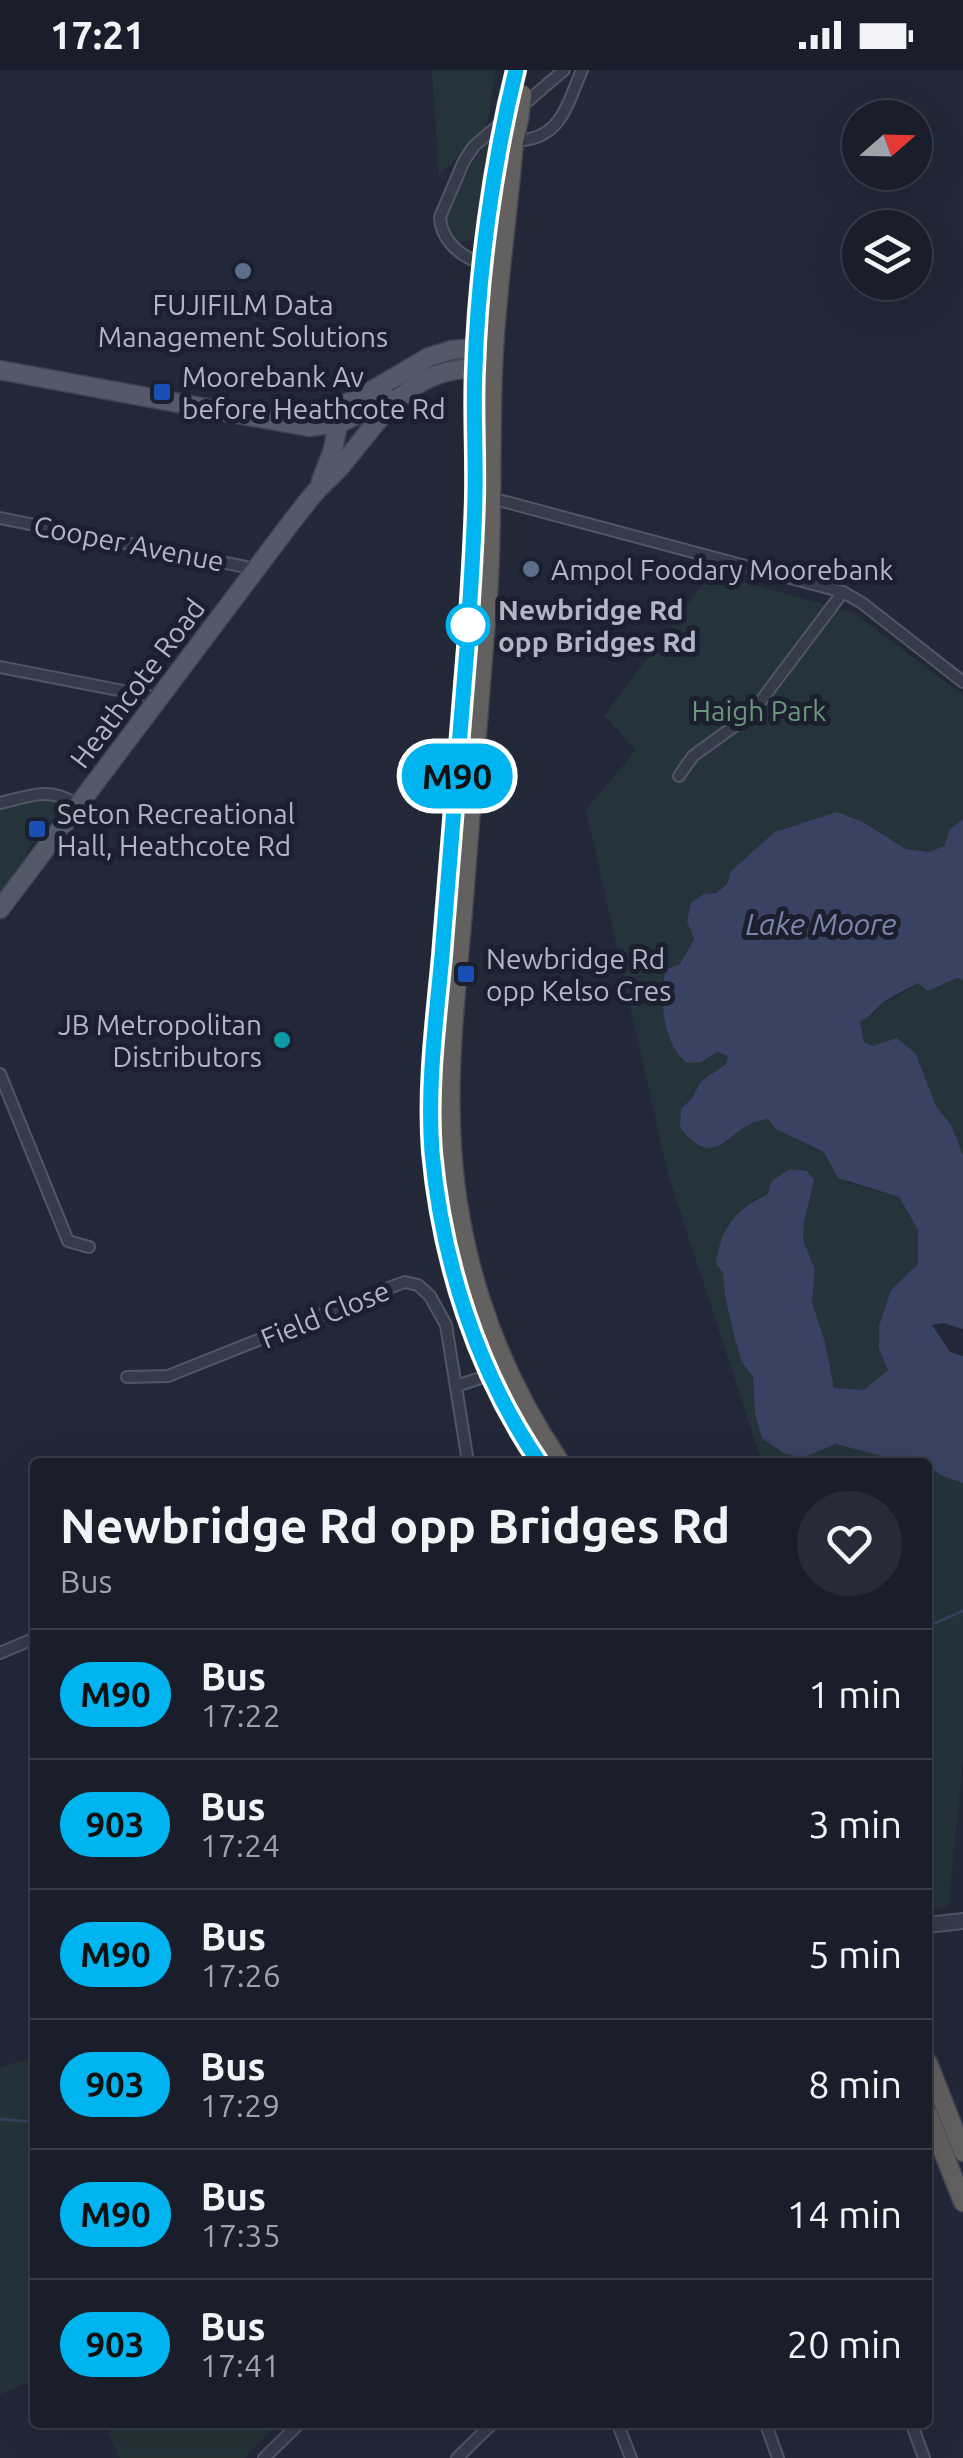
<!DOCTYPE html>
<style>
body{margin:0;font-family:Ubuntu,sans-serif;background:#272b37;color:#f1f3f6;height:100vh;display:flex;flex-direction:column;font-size:38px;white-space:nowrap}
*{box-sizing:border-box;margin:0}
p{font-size:32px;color:#9fa2a9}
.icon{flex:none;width:55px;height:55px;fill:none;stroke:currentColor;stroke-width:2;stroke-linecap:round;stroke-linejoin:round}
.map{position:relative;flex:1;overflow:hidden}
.side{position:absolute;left:30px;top:1388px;width:902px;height:970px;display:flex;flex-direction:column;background:#1a1e2b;border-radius:10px;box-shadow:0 10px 40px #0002,0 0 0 2px #383c47}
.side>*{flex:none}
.badge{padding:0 20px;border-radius:32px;font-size:35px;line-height:65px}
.needle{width:65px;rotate:70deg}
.fabs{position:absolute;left:842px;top:30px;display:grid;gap:20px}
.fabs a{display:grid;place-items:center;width:90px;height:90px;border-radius:50%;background:#1a1e2b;box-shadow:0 10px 40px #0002,0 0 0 2px #383c47;font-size:50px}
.map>.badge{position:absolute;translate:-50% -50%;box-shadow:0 0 0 5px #fff}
.round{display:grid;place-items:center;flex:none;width:105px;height:105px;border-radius:52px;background:#272b37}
.summary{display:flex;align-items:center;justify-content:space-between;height:170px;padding:0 30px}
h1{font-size:48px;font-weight:700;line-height:75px}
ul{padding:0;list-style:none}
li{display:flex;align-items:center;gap:30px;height:130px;padding:0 30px;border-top:2px solid #383c47}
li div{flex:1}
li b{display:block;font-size:38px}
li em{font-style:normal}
li .badge{min-width:110px;font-weight:700;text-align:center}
.status{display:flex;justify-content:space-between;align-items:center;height:70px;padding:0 50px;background:#1a1e2b;direction:ltr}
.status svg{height:28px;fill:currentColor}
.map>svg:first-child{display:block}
.green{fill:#25343a}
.water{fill:#394262}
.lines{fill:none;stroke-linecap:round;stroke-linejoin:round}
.stream{stroke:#394262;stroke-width:2.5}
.minor-casing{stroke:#515564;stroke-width:14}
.tertiary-casing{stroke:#515564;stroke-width:18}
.primary-casing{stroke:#3f4453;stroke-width:21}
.trunk-casing{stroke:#414554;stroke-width:21}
.minor{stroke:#363b4a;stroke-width:10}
.tertiary{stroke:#363b4a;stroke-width:14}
.primary{stroke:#54596a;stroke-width:18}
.trunk{stroke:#62615f;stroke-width:18}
.trunk-bridge-casing{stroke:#414554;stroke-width:21;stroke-linecap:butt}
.trunk-bridge{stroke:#62615f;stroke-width:18}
.line-casing{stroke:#fff;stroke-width:22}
.line{stroke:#00b5ef;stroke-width:15}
.service-dot{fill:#5c6f8a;stroke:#1c202e;stroke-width:4}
.transit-dot{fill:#1a4fb4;stroke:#1c202e;stroke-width:4}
.stop-dot{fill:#fff;stroke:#00b5ef;stroke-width:5}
.culture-dot{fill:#0f9aa8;stroke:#1c202e;stroke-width:4}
.labels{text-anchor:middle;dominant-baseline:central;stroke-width:10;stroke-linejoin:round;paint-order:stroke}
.poi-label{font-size:28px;fill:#b1b5c6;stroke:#1c202e;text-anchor:start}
.street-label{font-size:28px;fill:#b1b5c6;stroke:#1c202e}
.stop-label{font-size:28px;font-weight:bold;fill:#b1b5c6;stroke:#1c202e;text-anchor:start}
.park-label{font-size:28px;fill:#69967b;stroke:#1c202e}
.water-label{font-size:30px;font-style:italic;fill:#7a86ac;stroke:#1c202e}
</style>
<div class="status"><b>17:21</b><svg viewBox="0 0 49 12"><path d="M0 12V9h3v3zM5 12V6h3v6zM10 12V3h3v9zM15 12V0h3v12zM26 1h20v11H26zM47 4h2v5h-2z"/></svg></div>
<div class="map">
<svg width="963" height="2388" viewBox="0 0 963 2388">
<rect width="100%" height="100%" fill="#232839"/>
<g class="green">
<path d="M 432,0 L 496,0 L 487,56 L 439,106 Z"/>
<path d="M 487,73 L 492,73 L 476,164 L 469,171 L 461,172 C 454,167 449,163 447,153 C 445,134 474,88 487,73 Z"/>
<path d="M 711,503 L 854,543 L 963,625 L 963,749 L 950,759 L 944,776 L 929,782 L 906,779 L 863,752 L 732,800 C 727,816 721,823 704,824 L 687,851 L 694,869 L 680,894 L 701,992 L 718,982 L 728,985 L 726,995 L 700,1012 L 693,1027 L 681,1039 L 722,1074 L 754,1051 L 768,1049 L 776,1059 L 824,1082 L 848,1113 L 899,1127 L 918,1160 L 918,1194 L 891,1220 L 879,1279 L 888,1300 L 864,1320 L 834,1318 L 825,1272 L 812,1232 L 815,1199 L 803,1171 L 804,1153 L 814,1110 L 807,1101 L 767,1125 L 753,1130 L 723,1203 L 725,1226 L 735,1270 L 742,1292 L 753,1307 L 755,1344 L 802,1388 L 836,1374 L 900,1391 L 918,1390 L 922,1392 L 762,1392 L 668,1104 L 586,740 L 636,680 L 604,646 Z"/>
<path d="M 46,730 L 58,731 L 62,741 L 40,761 L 29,777 L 22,794 L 0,824 L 0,739 Z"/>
<path d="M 957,908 L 963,910 L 963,1085 L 951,1055 L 936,1036 L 916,984 L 872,976 L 864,972 L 860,952 L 873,945 L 881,934 L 893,929 L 918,913 L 942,915 Z"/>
<path d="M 928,1396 L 940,1405 L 963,1413 L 963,1687 L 948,1838 L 928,1839 Z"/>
<path d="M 35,1986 L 35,2310 L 0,2324 L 0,1998 Z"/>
<path d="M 103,2353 L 279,2353 L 244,2388 L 120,2388 Z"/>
</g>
<path class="water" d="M 837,742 L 863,752 L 906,779 L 929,782 L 944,776 L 950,759 L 963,749 L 963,910 L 957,908 L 928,921 L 918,913 C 909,918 885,930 880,935 C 872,943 871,946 860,952 L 864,972 L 873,976 L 897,968 L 916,984 L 936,1036 L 951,1055 L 963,1085 L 963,1259 L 943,1253 L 932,1255 L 950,1282 L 963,1286 L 963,1413 L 940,1405 L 928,1396 L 928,1392 L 900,1391 L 836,1374 L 802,1388 L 783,1383 L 762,1368 L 755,1344 L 753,1307 L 742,1292 L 735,1270 L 725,1226 L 723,1203 L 716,1193 C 720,1161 736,1137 767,1125 L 772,1111 L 790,1099 L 807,1101 L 814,1110 L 804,1153 L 803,1170 L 815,1199 L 812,1232 L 825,1272 L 834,1318 L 864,1320 L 888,1300 L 879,1279 L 879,1256 L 891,1220 L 918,1194 L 918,1160 L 899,1127 L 838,1108 L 824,1082 L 776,1059 L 768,1049 C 727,1053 719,1106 680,1058 L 681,1039 L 693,1027 L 700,1012 L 726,994 L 728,986 L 718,982 L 701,992 L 686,993 C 661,968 661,934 665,900 L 680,894 L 694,869 L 687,851 L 691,833 L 704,824 L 716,823 L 727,814 L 731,801 L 775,762 Z"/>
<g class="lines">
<g class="stream">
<path d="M 928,1556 L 963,1541"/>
<path d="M 0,2049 L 35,2052"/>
</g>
<g class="minor-casing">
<g id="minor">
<path d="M 522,36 L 564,0"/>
<path d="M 514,71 C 561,70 566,37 582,0"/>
<path d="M 484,194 C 462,188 441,171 440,147 L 464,91 L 474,76 L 501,53"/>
<path d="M 491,428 L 843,522 L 862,533 L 963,612"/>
<path d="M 0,448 L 256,499"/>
<path d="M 0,597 L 159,628"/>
<path d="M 679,706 L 693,686 L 751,644 L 843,522"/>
<path d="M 0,733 C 31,726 49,716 78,735"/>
<path d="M 0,1004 L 68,1171 L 89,1177"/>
<path d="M 127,1307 L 168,1306 L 391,1217 L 405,1212 L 418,1215 L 430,1226 L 446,1255 L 468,1392"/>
<path d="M 456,1316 L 493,1304"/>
<path d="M 0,1583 L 35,1568"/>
<path d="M 617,2352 L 631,2388"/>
<path d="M 765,2352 L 778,2388"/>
<path d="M 911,2352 L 924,2388"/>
<path d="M 264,2388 L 301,2352"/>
<path d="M 457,2388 L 494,2352"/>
</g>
</g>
<g class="tertiary-casing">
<path id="tertiary" d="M 928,1855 L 963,1851"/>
</g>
<g class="primary-casing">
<g id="primary">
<path d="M 0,300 L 309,357 L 342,352 L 389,329"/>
<path d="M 292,349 L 319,344 L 349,332"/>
<path d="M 321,411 L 333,380 L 339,348 L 349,334 L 429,287 L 452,280 L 476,278"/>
<path d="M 0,839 L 293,450 C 301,440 309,429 318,419 C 325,412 333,405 340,397 C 381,350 404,300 475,298"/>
</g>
</g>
<g class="trunk-casing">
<g id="trunk">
<path d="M 507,34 L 516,0"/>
<path d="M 519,49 L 514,71 C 508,146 496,222 493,297 C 490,372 493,449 488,524 C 480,629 471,735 463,840 C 457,913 448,986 451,1059 C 455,1178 493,1294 560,1392"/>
<path d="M 502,64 C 489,141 477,219 475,297 C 474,329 475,362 475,395 C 475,440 473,486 470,531 C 463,634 454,737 446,840 C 440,910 429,980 431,1051 C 435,1171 472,1293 539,1392"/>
<path d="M 928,1993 L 963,2082"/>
<path d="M 928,2044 L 963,2132"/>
</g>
</g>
<use href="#minor" class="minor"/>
<use href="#tertiary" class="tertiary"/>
<use href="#primary" class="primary"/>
<use href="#trunk" class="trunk"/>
<g class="trunk-bridge-casing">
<g id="trunk-bridge">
<path d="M 519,49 L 522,24"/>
<path d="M 502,64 L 507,34"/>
</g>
</g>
<use href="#trunk-bridge" class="trunk-bridge"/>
</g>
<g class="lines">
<g class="line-casing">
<path id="line" d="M 516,0 C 493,93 478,203 475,299 C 473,341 476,384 475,427 C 474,477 470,527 467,578 C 459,680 450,783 442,886 C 436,951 427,1016 432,1082 C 442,1191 477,1301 539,1392"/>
</g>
<use href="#line" class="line"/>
</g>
<g class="service-dot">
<circle cx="243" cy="201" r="10"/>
<circle cx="531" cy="499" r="10"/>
</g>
<g class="transit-dot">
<rect x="152" y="312" width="20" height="20" rx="5"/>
<rect x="27" y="749" width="20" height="20" rx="5"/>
<rect x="456" y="894" width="20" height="20" rx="5"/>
</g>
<circle class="stop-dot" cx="468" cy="555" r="20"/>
<circle class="culture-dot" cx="282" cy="970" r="10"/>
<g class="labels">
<g class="poi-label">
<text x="243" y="234" text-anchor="middle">FUJIFILM Data<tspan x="243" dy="32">Management Solutions</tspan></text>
<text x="182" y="306">Moorebank Av<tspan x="182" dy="32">before Heathcote Rd</tspan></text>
<text x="551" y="499">Ampol Foodary Moorebank</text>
<text x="57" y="743">Seton Recreational<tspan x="57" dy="32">Hall, Heathcote Rd</tspan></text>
<text x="486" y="888">Newbridge Rd<tspan x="486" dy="32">opp Kelso Cres</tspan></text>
<text x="262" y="954" text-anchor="end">JB Metropolitan<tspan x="262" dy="32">Distributors</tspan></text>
</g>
<g class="street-label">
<text transform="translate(129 473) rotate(11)">Cooper Avenue</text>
<text transform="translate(137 613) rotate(-53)">Heathcote Road</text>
<text transform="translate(325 1244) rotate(-22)">Field Close</text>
</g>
<g class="stop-label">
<text x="498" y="539">Newbridge Rd<tspan x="498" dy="32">opp Bridges Rd</tspan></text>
</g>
<g class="park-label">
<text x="759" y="640">Haigh Park</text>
</g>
<g class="water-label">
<text x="821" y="854">Lake Moore</text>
</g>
</g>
</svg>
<div class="fabs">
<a><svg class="needle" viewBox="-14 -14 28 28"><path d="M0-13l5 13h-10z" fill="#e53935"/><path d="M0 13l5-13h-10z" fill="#9fa2a9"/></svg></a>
<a><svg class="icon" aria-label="layers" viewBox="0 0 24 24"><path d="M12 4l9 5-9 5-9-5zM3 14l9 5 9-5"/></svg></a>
</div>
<b class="badge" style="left:457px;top:706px;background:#00b5ef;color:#111">M90</b>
<section class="side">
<div class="summary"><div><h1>Newbridge Rd opp Bridges Rd</h1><p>Bus</p></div><a class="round"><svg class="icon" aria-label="heart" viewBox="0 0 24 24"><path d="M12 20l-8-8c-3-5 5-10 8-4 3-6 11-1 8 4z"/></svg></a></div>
<ul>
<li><span class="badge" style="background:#00b5ef;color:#111">M90</span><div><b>Bus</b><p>17:22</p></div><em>1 min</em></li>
<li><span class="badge" style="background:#00b5ef;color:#111">903</span><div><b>Bus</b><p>17:24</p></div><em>3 min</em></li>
<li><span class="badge" style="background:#00b5ef;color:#111">M90</span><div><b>Bus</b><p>17:26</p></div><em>5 min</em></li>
<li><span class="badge" style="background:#00b5ef;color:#111">903</span><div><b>Bus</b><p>17:29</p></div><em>8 min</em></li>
<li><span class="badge" style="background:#00b5ef;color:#111">M90</span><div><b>Bus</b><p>17:35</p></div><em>14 min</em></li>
<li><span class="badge" style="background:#00b5ef;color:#111">903</span><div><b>Bus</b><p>17:41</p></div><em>20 min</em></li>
</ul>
</section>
</div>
